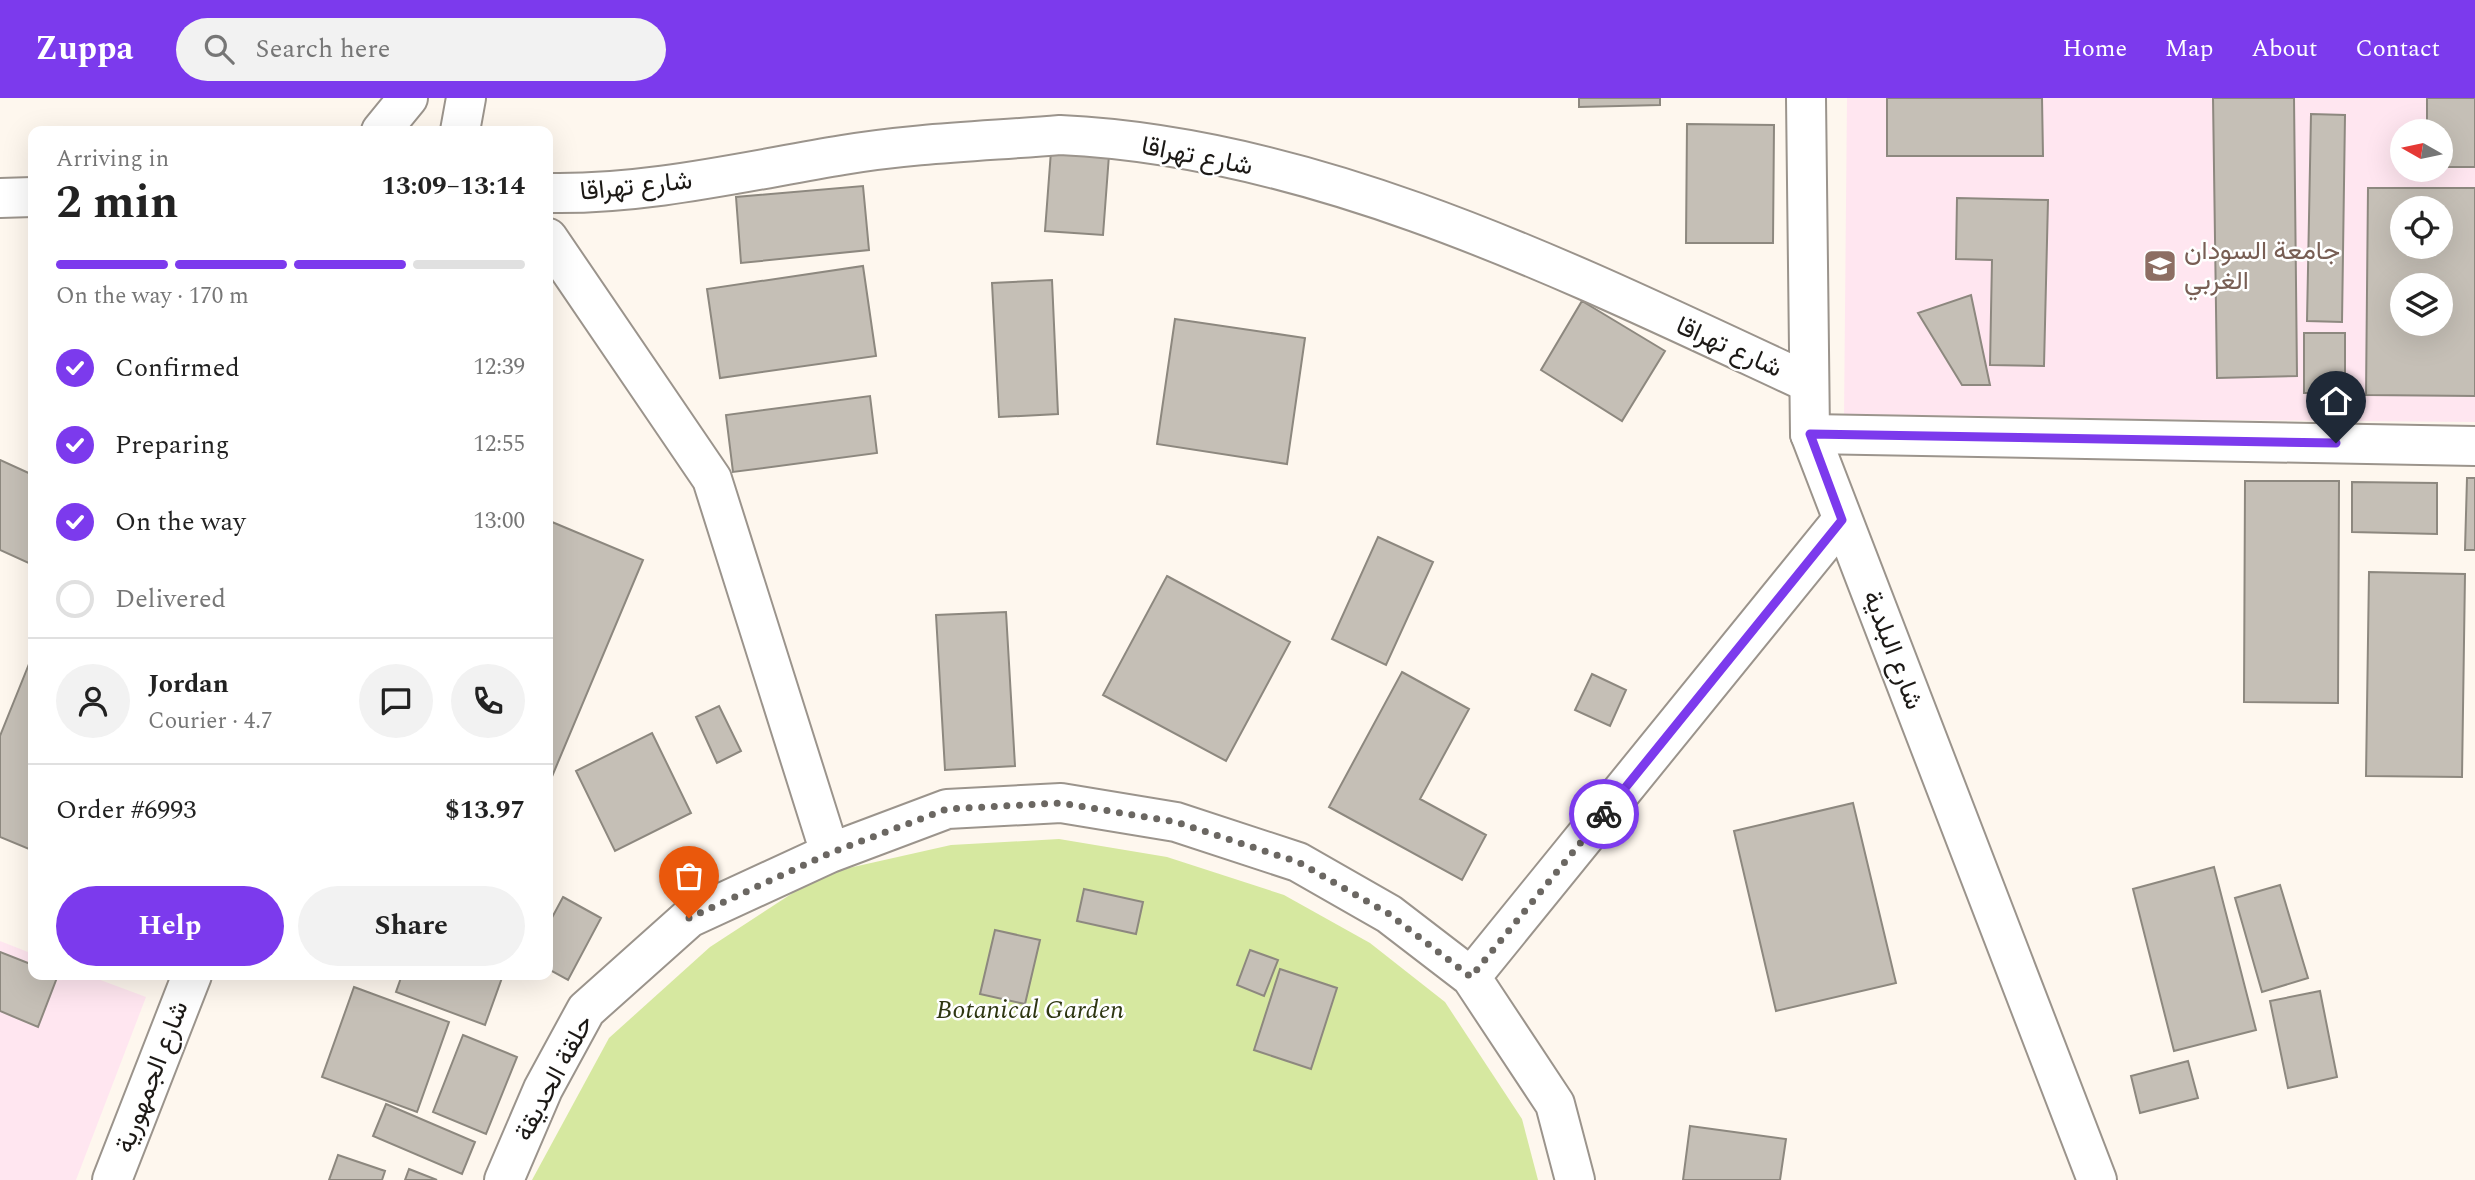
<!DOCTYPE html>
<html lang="en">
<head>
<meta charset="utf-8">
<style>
  :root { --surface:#fff; --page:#f2f2f2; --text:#222; --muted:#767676; --line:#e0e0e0; --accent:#7c3aed }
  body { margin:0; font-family:Spectral,Vazirmatn,serif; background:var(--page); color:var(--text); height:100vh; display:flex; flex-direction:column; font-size:26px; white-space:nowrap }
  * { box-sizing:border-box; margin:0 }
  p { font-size:23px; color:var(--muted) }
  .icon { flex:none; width:38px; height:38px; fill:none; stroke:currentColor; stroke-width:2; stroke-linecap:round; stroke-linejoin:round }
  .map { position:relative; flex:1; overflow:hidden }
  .side { position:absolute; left:28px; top:28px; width:525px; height:854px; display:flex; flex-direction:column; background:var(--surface); border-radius:14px; box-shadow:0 7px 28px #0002 }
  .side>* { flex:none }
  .needle { width:46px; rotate:279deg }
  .fabs { position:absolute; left:2390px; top:21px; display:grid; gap:14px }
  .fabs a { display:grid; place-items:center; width:63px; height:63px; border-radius:50%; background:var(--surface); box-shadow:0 7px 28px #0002; font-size:35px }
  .pin { position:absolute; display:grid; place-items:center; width:60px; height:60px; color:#fff; margin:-72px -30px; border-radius:50% 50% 50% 0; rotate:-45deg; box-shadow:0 0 7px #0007 }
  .pin .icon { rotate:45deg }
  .courier { position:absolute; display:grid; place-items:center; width:70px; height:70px; margin:-35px; border:5px solid #7c3aed; border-radius:50%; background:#fff; color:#222; box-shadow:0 2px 9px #0007 }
  .head em { font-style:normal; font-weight:700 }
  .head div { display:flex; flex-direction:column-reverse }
  .head { display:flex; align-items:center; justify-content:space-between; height:119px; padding:0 28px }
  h1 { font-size:46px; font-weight:700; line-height:52px }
  .bar { display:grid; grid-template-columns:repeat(4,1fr); gap:10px 7px; align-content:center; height:84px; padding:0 28px }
  .bar i { height:9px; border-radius:5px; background:var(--line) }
  .bar .active { background:var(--accent) }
  .bar p { grid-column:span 4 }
  .line { display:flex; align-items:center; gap:18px; padding:0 28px; border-top:2px solid var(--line) }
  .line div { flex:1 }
  .round { display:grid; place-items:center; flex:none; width:74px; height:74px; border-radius:37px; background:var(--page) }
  ol { padding:0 28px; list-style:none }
  li { display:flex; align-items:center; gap:21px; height:77px }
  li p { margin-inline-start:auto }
  li .icon { padding:7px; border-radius:50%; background:var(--accent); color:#fff; stroke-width:4 }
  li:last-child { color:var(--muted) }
  li i { width:38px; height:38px; border:4px solid var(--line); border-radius:50% }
  .cta { display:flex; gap:14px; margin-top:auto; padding:14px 28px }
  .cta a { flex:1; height:80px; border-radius:42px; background:var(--accent); color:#fff; font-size:28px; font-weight:700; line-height:80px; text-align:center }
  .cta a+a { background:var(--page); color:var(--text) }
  header { display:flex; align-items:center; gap:42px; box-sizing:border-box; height:98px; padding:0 35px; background:var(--accent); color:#fff }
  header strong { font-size:33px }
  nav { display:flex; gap:38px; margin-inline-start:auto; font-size:24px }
  .search { width:490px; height:63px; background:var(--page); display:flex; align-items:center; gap:18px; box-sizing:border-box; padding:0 24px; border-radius:38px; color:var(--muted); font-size:26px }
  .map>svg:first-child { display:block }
</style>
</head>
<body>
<header>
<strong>Zuppa</strong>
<div class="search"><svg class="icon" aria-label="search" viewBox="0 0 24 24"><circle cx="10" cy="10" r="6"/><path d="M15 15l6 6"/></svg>Search here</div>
<nav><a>Home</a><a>Map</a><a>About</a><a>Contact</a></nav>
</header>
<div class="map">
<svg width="2475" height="1082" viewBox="0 0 2475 1082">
  <rect width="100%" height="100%" fill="#fef7ee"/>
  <!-- education -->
  <path fill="#ffe6f0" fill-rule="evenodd" d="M1847,0h628v324l-631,-5zM2403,33h38v39h-38zM2403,110h38v39h-38zM2403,187h38v39h-38z
    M0,843l33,13v21h54l59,22 -70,183h-76z"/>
  <!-- green -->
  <path fill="#d6e8a0" d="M1059,741l108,18 117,38 86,48 75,59 77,117 16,61h-1006l77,-142 101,-91 112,-73 129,-29z"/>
  <!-- building -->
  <path fill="#c5bfb6" stroke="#8d887f" stroke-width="2" fill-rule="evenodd" d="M1579,0h81v7l-81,2z
    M1887,0h155l1,58h-156z
    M2213,0h81l3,278 -80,2z
    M2427,0h48v69h-34v-36h-14z
    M2311,16l34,1 -3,207 -35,-1z
    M1687,26l87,1 -1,118h-87z
    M1051,53l58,4 -6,80 -58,-4z
    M863,88l6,64 -128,13 -5,-66z
    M2368,90h107v208l-109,-1zM2403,110h38v39h-38zM2403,187h38v39h-38z
    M1957,100l91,2 -4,166 -54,-1 2,-105 -36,-1z
    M863,168l13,90 -156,22 -13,-89z
    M1052,182l6,134 -59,3 -7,-134z
    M1971,197l19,90h-28l-44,-72z
    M1582,203l83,50 -43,70 -81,-51z
    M1175,221l130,19 -18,126 -130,-20z
    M2304,235h41v60h-41z
    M870,298l7,57 -144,19 -7,-57z
    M0,362l33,15v90l-33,-15z
    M2467,380h8v72h-10z
    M2245,383h94l-1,222 -94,-1z
    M2352,384l85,1v51l-85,-2z
    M552,424l91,38 -95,226v-253z
    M1378,439l55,25 -47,103 -54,-26z
    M2369,474l96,2 -3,203 -96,-1z
    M1167,478l123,66 -64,119 -123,-66z
    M1006,514l9,154 -70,4 -9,-155z
    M33,556v184l-4,11 -29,-12v-101z
    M1402,574l67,37 -49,90 66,36 -24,45 -133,-73z
    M1592,576l34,16 -16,36 -35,-16z
    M719,608l22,45 -24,12 -21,-46z
    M652,635l39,80 -76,38 -39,-80z
    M1853,705l43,180 -120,28 -42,-180z
    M2214,769l42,163 -82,21 -41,-162z
    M2280,787l28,93 -46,14 -27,-94z
    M1084,791l59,13 -7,32 -59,-13z
    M563,799l38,21 -33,62 -20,-11v-44z
    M995,832l45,10 -15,64 -45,-10z
    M1250,852l28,10 -14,36 -27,-11z
    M0,854l33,13v10h25l-20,52 -38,-16z
    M1280,871l57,19 -26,81 -57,-19z
    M402,877h101l-18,50 -89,-33z
    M354,889l95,35 -32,90 -95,-35z
    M2320,893l17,86 -49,11 -18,-87z
    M463,937l54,22 -31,77 -53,-22z
    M2188,963l10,37 -58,15 -9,-37z
    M386,1006l89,38 -13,32 -89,-38z
    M1690,1028l96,13 -6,41h-97z
    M338,1057l47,16 -3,9h-53z
    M409,1071l28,11h-32z"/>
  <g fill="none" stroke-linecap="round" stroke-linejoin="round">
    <defs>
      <path id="minor" d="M548,95c99,2 198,-22 295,-38 71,-12 145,-14 217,-20 262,12 516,140 749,248
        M0,100l33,-1
        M548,140l164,241 118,374
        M1810,336l665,12
        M1471,879l371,-457
        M504,1082l39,-91 43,-79 103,-92 141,-65 117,-44 114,-6 115,19 122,40 91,52 82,63 84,127 20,76"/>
      <path id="tertiary" d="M1806,0l4,336 287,746"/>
      <path id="secondary" d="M381,33l27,-33
        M460,33l6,-33
        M112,1082l80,-205"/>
    </defs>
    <!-- minor casing -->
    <use href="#minor" stroke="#9b948c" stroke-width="42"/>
    <!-- tertiary casing -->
    <use href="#tertiary" stroke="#9b948c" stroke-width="42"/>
    <!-- secondary casing -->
    <use href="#secondary" stroke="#9b948c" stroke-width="42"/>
    <!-- minor -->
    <use href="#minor" stroke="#fff" stroke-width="38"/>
    <!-- tertiary -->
    <use href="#tertiary" stroke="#fff" stroke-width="38"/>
    <!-- secondary -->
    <use href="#secondary" stroke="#fff" stroke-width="38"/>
  </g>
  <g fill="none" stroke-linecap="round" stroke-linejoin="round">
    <!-- done -->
    <path stroke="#6b6762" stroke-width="7" stroke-dasharray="0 12.6" d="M689,820l141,-65 117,-44 114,-6 115,19 122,40 91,52 82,63 133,-163"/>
    <!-- route -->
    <path stroke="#7c3aed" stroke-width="9" d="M1604,716l238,-294 -32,-86 526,9"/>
  </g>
  <!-- icons -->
  <defs>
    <symbol id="university-square" viewBox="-11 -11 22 22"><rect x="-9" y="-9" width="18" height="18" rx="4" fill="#8d6e63" stroke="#fff"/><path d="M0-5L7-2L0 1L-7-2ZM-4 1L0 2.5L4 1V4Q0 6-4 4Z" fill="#fff"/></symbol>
  </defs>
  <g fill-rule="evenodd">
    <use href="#university-square" x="2141" y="149" width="38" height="38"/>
  </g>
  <g text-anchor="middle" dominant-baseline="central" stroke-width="5" stroke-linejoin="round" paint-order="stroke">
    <!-- street labels -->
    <g font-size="26" fill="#1c1916" stroke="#fff">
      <text transform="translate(1197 58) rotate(11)">شارع تهراقا</text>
      <text transform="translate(636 88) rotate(-6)">شارع تهراقا</text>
      <text transform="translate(1729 249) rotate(24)">شارع تهراقا</text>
      <text transform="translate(1893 552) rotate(69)">شارع البلدية</text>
      <text transform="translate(152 979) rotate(-69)">شارع الجمهورية</text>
      <text transform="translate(554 980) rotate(-62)">حلقة الحديقة</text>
    </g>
    <!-- education labels -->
    <g font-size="26" fill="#785e54" stroke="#fff" text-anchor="start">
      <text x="2184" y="153">جامعة السودان<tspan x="2184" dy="30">الغربي</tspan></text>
    </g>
    <!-- park labels -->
    <g font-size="26" font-style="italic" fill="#2f3712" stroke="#fff">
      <text x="1030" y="912">Botanical Garden</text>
    </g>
  </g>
</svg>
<div class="fabs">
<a><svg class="needle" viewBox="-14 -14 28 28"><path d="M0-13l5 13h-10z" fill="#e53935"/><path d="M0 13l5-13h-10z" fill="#767676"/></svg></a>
<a><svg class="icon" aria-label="locate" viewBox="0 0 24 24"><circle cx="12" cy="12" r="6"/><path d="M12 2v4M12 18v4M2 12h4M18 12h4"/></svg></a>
<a><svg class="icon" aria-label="layers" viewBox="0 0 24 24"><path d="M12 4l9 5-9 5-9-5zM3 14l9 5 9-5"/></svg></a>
</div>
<div class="pin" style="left:689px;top:820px;background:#ea580c"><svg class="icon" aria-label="bag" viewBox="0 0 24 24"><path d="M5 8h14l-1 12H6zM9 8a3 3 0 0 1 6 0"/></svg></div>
<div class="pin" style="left:2336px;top:345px;background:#1f2937"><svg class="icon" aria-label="home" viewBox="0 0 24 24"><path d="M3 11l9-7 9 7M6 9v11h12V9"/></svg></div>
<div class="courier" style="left:1604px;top:716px"><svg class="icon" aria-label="bike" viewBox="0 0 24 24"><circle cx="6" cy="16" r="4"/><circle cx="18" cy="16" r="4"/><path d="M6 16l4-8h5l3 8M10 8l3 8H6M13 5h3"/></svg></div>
<section class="side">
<div class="head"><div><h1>2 min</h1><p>Arriving in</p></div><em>13:09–13:14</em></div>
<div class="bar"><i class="active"></i><i class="active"></i><i class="active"></i><i></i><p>On the way · 170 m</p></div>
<ol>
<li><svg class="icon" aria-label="check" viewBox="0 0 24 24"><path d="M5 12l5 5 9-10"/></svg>Confirmed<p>12:39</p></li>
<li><svg class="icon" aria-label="check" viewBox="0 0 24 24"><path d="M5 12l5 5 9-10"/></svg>Preparing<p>12:55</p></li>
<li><svg class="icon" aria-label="check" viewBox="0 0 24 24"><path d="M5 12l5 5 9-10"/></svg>On the way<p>13:00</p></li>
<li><i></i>Delivered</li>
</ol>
<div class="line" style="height:126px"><a class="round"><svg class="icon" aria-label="person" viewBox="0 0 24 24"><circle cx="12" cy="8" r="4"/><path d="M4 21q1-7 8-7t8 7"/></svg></a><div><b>Jordan</b><p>Courier · 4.7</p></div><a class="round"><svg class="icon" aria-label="chat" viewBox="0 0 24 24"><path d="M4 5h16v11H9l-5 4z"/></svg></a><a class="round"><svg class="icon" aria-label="phone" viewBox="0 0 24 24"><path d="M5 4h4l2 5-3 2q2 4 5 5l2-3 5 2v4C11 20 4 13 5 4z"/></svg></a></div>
<div class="line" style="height:91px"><div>Order #6993</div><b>$13.97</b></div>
<div class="cta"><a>Help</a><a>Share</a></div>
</section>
</div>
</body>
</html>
